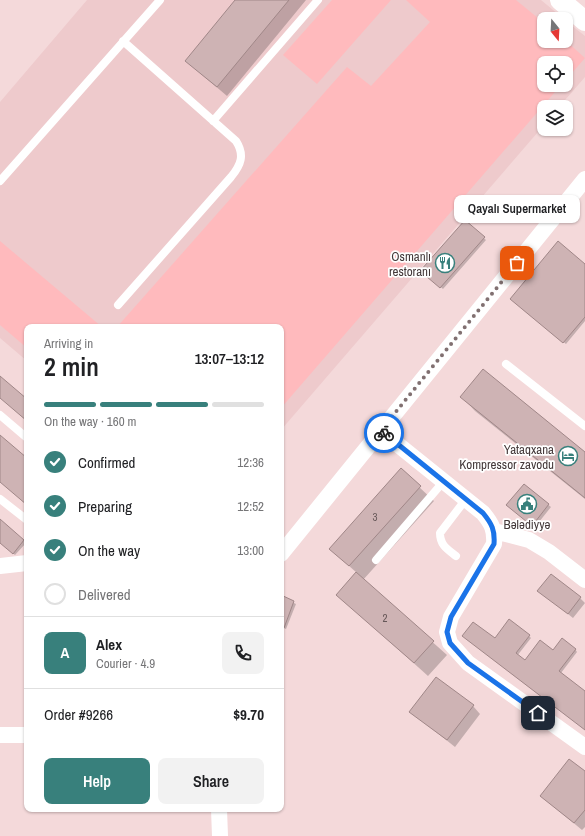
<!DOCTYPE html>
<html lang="en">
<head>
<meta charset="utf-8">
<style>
  :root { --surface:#fff; --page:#f2f2f2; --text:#202124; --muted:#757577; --line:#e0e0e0; --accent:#38807c }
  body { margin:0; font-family:"Archivo Narrow",sans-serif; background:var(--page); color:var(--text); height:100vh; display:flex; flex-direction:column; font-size:15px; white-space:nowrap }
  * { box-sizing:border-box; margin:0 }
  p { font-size:13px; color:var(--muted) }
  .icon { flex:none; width:22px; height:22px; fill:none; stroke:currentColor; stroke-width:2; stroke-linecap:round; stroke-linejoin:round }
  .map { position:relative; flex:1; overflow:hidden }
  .side { position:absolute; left:24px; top:324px; width:260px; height:488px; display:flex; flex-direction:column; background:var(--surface); border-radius:8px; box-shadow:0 1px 3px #0004 }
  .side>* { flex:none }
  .needle { width:26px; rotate:162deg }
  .tools { position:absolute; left:537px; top:12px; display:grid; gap:8px }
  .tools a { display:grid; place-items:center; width:36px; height:36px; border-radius:8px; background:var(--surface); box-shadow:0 1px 3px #0004; font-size:20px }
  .pin { position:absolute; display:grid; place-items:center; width:34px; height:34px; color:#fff; margin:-17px; border-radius:8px; box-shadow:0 2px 6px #0006 }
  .courier { position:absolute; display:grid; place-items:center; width:40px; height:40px; margin:-20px; border:3px solid #1a73e8; border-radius:50%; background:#fff; color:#222; box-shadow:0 1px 5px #0007 }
  .bubble { position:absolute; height:28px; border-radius:8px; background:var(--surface); box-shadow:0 1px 3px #0004; font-size:13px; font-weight:600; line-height:28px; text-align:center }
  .head em { font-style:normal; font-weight:600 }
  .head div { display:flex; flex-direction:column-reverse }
  .head { display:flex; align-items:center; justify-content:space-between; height:68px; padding:0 20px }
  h1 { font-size:26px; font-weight:600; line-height:30px }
  .bar { display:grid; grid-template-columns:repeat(4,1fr); gap:6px 4px; align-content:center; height:48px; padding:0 20px }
  .bar i { height:5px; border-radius:3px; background:var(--line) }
  .bar .on { background:var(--accent) }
  .bar p { grid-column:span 4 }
  .line { display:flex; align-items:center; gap:10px; padding:0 20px; border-top:1px solid var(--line) }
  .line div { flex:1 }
  .round { display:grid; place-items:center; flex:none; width:42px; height:42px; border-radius:8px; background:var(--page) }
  ol { padding:0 20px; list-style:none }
  li { display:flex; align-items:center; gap:12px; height:44px }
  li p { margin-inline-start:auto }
  li .icon { padding:4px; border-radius:50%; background:var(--accent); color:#fff; stroke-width:4 }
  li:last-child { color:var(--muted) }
  li i { width:22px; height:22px; border:2px solid var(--line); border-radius:50% }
  .cta { display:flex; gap:8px; margin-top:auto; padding:8px 20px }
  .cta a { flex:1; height:46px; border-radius:8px; background:var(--accent); color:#fff; font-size:16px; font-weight:600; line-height:46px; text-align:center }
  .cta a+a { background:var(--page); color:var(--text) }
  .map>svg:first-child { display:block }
</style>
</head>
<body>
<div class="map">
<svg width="585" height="836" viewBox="0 0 585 836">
  <rect width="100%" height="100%" fill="#f4d9da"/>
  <!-- built -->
  <path fill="#eecacc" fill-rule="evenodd" d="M87,0h454l23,19h-20v22h22v-20l19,15v41l-26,30h-15v18l-263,305v-103h-254v34l-27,-23v-236zM544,63h22v22h-22z"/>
  <!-- green -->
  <path fill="#ffbabd" d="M332,0h59l-74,84 -34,-29z
    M406,0h110l28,23v18h22l19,17 -19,22v-17h-22v22h17l-280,323v-81h-164l230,-260 24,19 59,-64z
    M0,241l102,86h-75v21l-27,-23z"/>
  <!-- shadow -->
  <path fill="#0003" d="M236,0h70l-79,96 -41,-35z
    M465,221l21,19 -43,49 -21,-18z
    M585,265v56l-19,23 -53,-43z
    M462,397l123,56v46l-110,-88z
    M401,470l33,31 -71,79 84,75 -19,21 -90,-81 19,-22 -27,-24z
    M524,485l27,22 -16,20 -25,-20z
    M0,521l26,22 -11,12 -15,-13z
    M539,591l41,7 5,5 -12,15z
    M281,597l15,7 -10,25 -5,-2z
    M529,636l2,2 -14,18 8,5 28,-10 22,-2 2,3 -16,21 24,19v37l-90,-89z
    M473,706l7,8 -25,33 -45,-36z
    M585,773v54l-3,3 -41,-34z"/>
  <!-- building -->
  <path fill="#ceb3b4" stroke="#a08788" d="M235,0h54l-72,87 -32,-26z
    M465,220l20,17 -45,51 -20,-17z
    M558,241l27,23v53l-22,26 -53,-44z
    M483,369l102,83v46l-125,-101z
    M0,376l27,23v22l-27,-23z
    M0,435l27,23v47l-27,-23z
    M401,468l20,18 -72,80 -20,-17z
    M524,484l25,20 -17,22 -26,-21z
    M0,519l24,21 -11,14 -13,-11z
    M356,572l78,69 -20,22 -78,-68z
    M551,574l30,23 -13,17 -31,-23z
    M281,595l13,6 -10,27 -3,-1z
    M509,619l21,16 -14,18 9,7 15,-20 13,10 9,-12 14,11 -17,22 26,20v39l-123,-94 11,-14 22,16z
    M436,677l38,28 -27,35 -38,-28z
    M569,759l16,12v39l-11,13 -34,-27z"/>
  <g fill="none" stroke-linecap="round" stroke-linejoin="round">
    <!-- service -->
    <path stroke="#fff" stroke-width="8" d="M213,121l105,-121
      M0,181l160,-181
      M118,305l113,-128c10,-12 14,-22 5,-36l-113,-100
      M506,364l79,62
      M0,415l27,23
      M0,499l27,21
      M456,556c-9,-7 -16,-11 -16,-23l26,-34
      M376,560l68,-79"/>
    <!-- minor -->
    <path stroke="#fff" stroke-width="16" d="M381,431l102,82c9,11 12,17 11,31l-43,73 -4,15 3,11 18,20 117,84
      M494,531l35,9 20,12 36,28
      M281,554l304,-375
      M0,566l27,-3
      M0,735h27
      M219,809l1,27"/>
    <!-- tertiary -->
    <path stroke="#fff" stroke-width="20" d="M560,0l25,21"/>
  </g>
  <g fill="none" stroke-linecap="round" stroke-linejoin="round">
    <!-- done -->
    <path stroke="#817071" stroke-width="4" stroke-dasharray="0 7.2" d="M384,433l-3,-3 136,-167"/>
    <!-- route -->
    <path stroke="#1a73e8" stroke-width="5" d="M384,433l99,80c9,11 12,17 11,31l-43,73 -4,15 3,11 18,20 70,50"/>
  </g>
  <!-- icons -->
  <defs>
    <symbol id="restaurant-ring" viewBox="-11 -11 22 22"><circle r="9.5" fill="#fff" stroke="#38807c" stroke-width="1.5"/><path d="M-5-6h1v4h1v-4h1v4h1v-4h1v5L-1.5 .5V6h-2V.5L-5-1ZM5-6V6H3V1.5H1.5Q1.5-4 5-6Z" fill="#38807c"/></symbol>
    <symbol id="hotel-ring" viewBox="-11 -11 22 22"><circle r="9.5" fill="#fff" stroke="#38807c" stroke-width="1.5"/><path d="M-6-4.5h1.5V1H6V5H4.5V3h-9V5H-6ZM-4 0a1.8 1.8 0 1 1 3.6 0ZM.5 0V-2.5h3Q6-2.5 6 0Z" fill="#38807c"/></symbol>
    <symbol id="civic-ring" viewBox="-11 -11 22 22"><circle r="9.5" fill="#fff" stroke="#38807c" stroke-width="1.5"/><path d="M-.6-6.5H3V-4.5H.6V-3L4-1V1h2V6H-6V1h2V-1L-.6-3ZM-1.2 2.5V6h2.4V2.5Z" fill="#38807c"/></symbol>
  </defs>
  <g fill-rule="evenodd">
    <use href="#restaurant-ring" x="434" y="252" width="22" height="22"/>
    <use href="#hotel-ring" x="557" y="445" width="22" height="22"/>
    <use href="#civic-ring" x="516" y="493" width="22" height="22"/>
  </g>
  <g text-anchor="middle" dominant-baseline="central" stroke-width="3.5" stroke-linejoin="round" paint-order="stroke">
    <!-- number labels -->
    <g font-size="11" fill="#665758">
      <text x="375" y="517">3</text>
      <text x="385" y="618">2</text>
    </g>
    <!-- poi labels -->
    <g font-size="13" fill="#433839" stroke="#fff" text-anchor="end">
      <text x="431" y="256">Osmanlı<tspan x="431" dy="15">restoranı</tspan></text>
      <text x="554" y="449">Yataqxana<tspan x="554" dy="15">Kompressor zavodu</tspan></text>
      <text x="527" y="524" text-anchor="middle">Bələdiyyə</text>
    </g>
  </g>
</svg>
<div class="tools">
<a><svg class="needle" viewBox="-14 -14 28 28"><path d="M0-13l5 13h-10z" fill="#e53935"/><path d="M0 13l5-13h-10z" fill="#757577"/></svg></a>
<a><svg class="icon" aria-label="locate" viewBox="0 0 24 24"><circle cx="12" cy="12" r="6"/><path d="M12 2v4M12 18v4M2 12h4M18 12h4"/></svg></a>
<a><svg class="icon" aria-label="layers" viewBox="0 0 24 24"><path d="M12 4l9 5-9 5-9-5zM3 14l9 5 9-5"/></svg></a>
</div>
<div class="pin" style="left:517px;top:263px;background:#ea580c"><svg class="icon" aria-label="bag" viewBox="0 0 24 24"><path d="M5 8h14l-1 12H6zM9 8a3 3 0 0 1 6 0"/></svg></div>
<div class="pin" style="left:538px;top:713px;background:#1f2937"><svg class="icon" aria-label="home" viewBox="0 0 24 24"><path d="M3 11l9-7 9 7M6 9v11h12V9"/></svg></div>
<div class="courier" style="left:384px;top:433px"><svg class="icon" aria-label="bike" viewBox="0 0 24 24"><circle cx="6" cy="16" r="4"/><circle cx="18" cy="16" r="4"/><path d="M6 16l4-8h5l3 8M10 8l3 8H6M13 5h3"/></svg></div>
<div class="bubble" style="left:454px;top:195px;width:126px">Qayalı Supermarket</div>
<section class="side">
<div class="head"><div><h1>2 min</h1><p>Arriving in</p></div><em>13:07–13:12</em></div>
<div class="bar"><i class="on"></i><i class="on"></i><i class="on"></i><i></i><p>On the way · 160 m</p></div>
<ol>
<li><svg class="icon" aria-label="check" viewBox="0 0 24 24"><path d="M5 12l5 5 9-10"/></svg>Confirmed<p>12:36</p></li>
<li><svg class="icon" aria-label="check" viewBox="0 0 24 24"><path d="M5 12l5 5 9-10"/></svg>Preparing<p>12:52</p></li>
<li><svg class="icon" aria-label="check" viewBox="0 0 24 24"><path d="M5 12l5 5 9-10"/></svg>On the way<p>13:00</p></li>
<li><i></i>Delivered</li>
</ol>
<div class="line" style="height:72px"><b class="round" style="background:var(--accent);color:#fff">A</b><div><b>Alex</b><p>Courier · 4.9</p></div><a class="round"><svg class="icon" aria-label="phone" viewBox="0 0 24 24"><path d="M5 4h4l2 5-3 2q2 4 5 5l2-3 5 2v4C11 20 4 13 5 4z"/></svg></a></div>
<div class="line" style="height:52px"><div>Order #9266</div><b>$9.70</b></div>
<div class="cta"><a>Help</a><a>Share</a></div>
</section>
</div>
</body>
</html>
